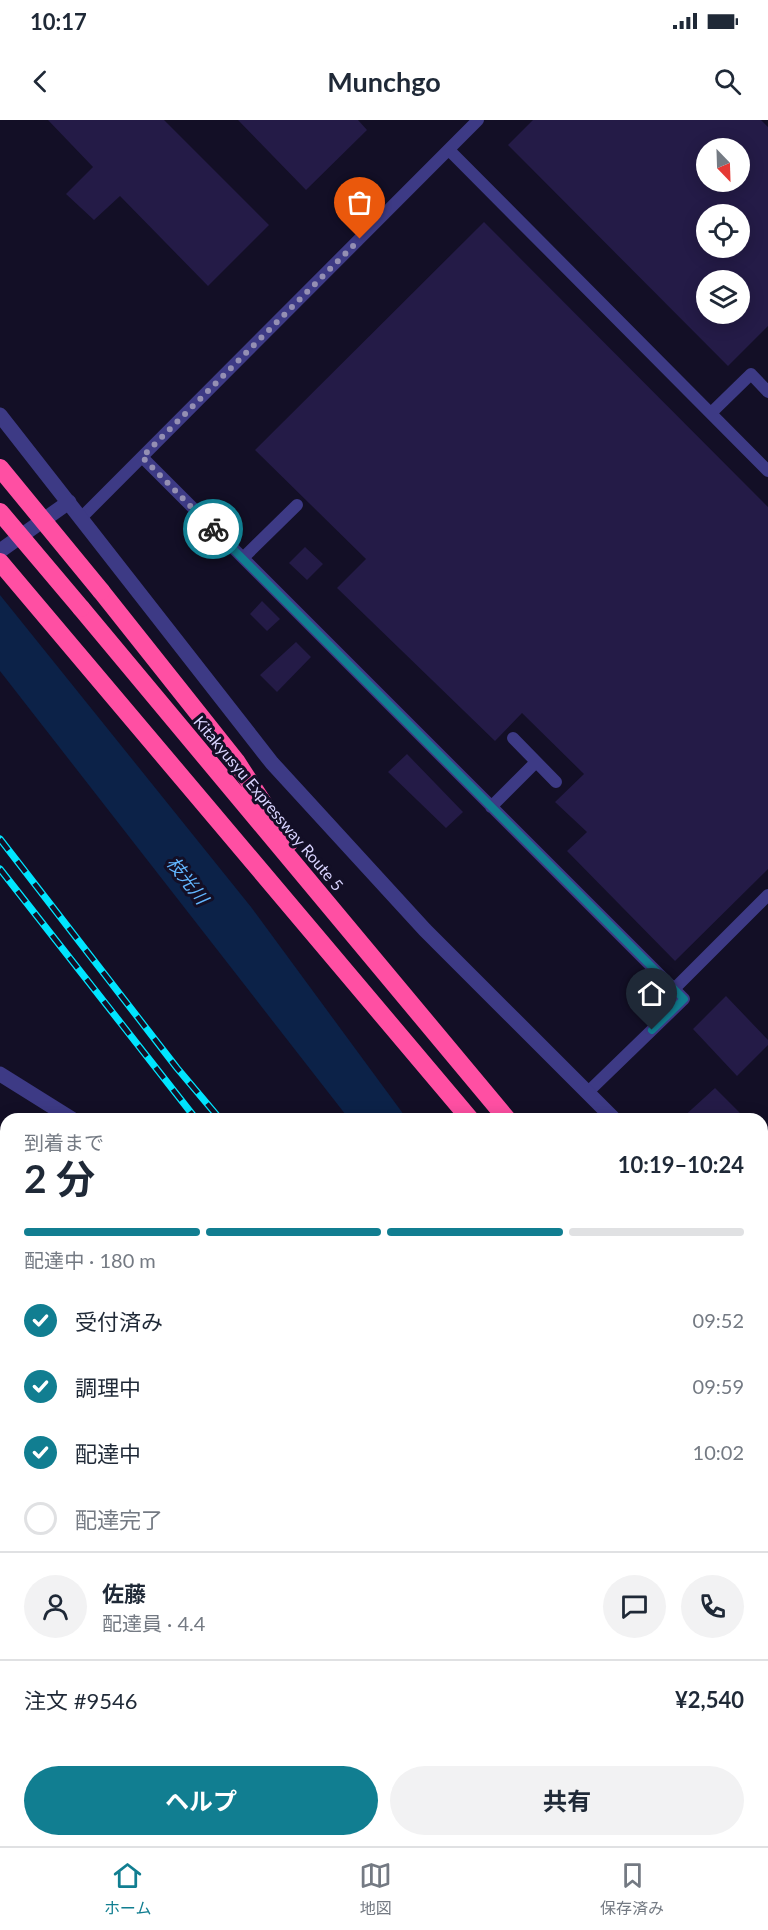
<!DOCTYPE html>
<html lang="ja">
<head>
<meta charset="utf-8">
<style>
  :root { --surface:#fff; --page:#f2f2f3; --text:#1f2937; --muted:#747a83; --line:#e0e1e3; --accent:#117e91 }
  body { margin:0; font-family:Lato,"Noto Sans JP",sans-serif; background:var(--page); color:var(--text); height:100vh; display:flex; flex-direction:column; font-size:22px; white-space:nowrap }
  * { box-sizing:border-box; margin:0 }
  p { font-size:20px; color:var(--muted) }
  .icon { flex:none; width:33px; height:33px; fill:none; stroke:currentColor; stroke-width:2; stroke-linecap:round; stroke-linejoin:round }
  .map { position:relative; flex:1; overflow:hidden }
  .drawer { position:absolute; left:0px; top:993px; width:768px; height:734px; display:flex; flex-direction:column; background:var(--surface); border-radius:18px 18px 0 0; box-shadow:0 3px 15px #0003 }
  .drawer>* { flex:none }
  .needle { width:39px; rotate:157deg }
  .fabs { position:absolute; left:696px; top:18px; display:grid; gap:12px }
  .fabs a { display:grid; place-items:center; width:54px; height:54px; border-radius:50%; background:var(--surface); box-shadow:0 3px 15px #0003; font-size:30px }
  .pin { position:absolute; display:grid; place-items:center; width:51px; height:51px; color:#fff; margin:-62px -26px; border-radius:50% 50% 50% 0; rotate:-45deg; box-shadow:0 0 6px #0007 }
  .pin .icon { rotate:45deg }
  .courier { position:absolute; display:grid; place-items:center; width:60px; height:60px; margin:-30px; border:4px solid #117e91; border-radius:50%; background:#fff; color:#222; box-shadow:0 2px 8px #0007 }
  .head em { font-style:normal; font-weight:700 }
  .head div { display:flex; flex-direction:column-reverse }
  .head { display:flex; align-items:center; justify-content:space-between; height:102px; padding:0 24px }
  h1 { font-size:39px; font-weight:700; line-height:45px }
  .bar { display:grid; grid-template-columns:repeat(4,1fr); gap:9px 6px; align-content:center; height:72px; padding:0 24px }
  .bar i { height:8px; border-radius:4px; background:var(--line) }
  .bar .selected { background:var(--accent) }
  .bar p { grid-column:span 4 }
  .line { display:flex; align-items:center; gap:15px; padding:0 24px; border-top:2px solid var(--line) }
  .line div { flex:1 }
  .round { display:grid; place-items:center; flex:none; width:63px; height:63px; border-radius:32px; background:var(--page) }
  ol { padding:0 24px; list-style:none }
  li { display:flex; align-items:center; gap:18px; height:66px }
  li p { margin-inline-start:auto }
  li .icon { padding:6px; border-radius:50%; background:var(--accent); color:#fff; stroke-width:4 }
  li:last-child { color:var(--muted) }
  li i { width:33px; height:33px; border:3px solid var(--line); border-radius:50% }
  .action { display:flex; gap:12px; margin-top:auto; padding:12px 24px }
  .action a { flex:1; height:69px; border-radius:36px; background:var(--accent); color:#fff; font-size:24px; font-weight:700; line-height:69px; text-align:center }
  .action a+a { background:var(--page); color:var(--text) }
  .status { display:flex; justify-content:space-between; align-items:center; height:42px; padding:0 30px; background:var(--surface); direction:ltr }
  .status svg { height:16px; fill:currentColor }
  header { display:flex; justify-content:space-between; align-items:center; height:78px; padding:0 24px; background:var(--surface); font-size:27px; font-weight:700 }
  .tab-bar { display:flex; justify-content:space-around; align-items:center; height:84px; border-top:2px solid var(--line); background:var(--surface); font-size:16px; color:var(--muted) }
  .tab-bar a { display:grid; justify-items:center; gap:3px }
  .tab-bar .selected { color:var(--accent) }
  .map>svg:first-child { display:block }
</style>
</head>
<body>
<div class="status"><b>10:17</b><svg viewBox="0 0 49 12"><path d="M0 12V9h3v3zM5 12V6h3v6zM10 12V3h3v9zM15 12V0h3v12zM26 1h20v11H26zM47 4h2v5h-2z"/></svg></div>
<header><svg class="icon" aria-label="back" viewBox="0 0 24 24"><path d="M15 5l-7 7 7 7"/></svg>Munchgo<svg class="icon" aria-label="search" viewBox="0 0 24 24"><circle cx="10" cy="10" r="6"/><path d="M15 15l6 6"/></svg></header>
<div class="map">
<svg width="768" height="1726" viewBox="0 0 768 1726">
  <rect width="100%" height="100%" fill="#130f26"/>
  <!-- water -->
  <path fill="#0c2248" d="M0,475l251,312 156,212h-58l-349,-448z"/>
  <!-- building -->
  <path fill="#241b47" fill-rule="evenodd" d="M48,0h116l105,105 -61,61 -88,-90 -26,24 -28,-26 27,-27z
    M238,0h120l9,10 -61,60z
    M533,0h228l7,7v199l-40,40 -220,-221zM706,28h34v34h-34zM706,94h34v34h-34zM706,160h34v34h-34z
    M484,102l284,285v362l-93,92 -108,-110 20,-19 -32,-30 29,-28 -62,-61 -27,28 -158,-153 29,-29 -111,-109z
    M305,427l18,17 -16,16 -18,-17z
    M262,481l18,18 -13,12 -17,-17z
    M296,522l15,15 -34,35 -17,-17z
    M407,634l56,58 -17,16 -58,-56z
    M726,876l42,44v5l-31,31 -44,-47z
    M715,968l31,31h-65z
    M0,1219l6,13v488h35l-11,6h-30z
    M81,1720h31l-11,6h-17z
    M441,1720h247l-5,6h-248z"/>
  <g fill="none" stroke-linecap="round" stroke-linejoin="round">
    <!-- service -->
    <path stroke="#3d3a85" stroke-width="12" d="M449,30l319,321
      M711,293l40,-39 17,18
      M142,337l532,532
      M81,398l397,-398
      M243,438l54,-53
      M513,618l43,44
      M491,687l45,-45
      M588,972l96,-93 -10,-10 94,-94"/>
    <!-- minor -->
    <path stroke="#3d3a85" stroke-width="15" d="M0,954l72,45"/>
    <!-- tertiary -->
    <path stroke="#3d3a85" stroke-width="15" d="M0,295l272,348 153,167 189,189
      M0,431l69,-49
      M762,1149l6,6
      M762,1636l6,5
      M277,1726l6,-6"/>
    <!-- motorway -->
    <path stroke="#ff4fa3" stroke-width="18" d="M0,442l470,557
      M101,471l135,170 53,82
      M81,488l426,511
      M762,1303l6,7
      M762,1345l6,7"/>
    <defs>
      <path id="rail" d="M0,719l177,229 43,51
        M0,749l196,250
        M762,1547l6,5
        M762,1568l6,4"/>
    </defs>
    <!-- rail casing -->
    <use href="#rail" stroke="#00e5ff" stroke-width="7"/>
    <!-- rail -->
    <use href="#rail" stroke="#130f26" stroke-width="4.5" stroke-dasharray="14" stroke-linecap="butt"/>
    <!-- motorway-bridge -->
    <path stroke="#ff4fa3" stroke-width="18" d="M0,348l101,123
      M0,392l81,96"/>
  </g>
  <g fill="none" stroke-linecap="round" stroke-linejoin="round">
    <!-- done -->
    <path stroke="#948fb3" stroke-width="6" stroke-dasharray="0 10.8" d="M213,409l-71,-72 218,-218"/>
    <!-- route -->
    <path stroke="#117e91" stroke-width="8" d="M213,409l471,470 -32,31"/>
  </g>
  <g text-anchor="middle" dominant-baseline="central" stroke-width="6" stroke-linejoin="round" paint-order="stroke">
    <!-- street labels -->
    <g font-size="16" fill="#d9d4ff" stroke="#130f26">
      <text transform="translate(269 683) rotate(50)">Kitakyusyu Expressway Route 5</text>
    </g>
    <!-- water labels -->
    <g font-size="18" font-style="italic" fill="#62b6ff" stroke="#130f26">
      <text transform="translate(188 760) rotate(52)">枝光川</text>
    </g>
  </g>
</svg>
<div class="fabs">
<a><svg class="needle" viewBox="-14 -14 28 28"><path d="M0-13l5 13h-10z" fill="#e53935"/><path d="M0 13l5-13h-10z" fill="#747a83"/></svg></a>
<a><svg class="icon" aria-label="locate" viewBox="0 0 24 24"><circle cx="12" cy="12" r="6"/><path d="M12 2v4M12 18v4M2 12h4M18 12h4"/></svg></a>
<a><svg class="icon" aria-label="layers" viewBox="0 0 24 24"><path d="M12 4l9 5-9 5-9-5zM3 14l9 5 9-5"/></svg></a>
</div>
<div class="pin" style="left:360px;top:119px;background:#ea580c"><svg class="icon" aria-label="bag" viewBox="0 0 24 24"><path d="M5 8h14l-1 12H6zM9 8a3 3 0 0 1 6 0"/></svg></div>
<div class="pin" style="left:652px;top:910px;background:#1f2937"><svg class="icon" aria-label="home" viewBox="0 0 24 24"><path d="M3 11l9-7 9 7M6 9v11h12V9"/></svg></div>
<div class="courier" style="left:213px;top:409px"><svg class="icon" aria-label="bike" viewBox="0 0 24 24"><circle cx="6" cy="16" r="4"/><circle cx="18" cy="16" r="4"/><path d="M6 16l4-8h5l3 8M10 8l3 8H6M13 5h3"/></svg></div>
<section class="drawer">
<div class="head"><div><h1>2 分</h1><p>到着まで</p></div><em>10:19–10:24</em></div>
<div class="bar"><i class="selected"></i><i class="selected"></i><i class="selected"></i><i></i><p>配達中 · 180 m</p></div>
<ol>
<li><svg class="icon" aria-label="check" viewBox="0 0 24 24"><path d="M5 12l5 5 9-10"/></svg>受付済み<p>09:52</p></li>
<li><svg class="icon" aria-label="check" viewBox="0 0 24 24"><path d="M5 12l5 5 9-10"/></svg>調理中<p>09:59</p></li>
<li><svg class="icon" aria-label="check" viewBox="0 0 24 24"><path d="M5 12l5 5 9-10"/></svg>配達中<p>10:02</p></li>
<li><i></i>配達完了</li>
</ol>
<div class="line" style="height:108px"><a class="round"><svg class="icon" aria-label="person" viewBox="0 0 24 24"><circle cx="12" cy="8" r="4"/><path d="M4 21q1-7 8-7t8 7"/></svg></a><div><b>佐藤</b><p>配達員 · 4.4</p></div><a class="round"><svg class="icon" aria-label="chat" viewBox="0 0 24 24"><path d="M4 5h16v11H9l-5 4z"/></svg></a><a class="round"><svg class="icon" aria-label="phone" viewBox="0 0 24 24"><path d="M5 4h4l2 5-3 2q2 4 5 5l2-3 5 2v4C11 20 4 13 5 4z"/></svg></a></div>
<div class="line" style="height:78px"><div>注文 #9546</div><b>¥2,540</b></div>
<div class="action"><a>ヘルプ</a><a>共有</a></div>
</section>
</div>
<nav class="tab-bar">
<a class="selected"><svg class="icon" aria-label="home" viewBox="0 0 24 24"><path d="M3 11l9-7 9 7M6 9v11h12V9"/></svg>ホーム</a>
<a><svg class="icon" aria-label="map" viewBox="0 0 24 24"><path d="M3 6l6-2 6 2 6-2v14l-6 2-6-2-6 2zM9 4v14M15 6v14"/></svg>地図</a>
<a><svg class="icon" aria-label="saved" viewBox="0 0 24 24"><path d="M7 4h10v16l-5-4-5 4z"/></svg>保存済み</a>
</nav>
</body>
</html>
